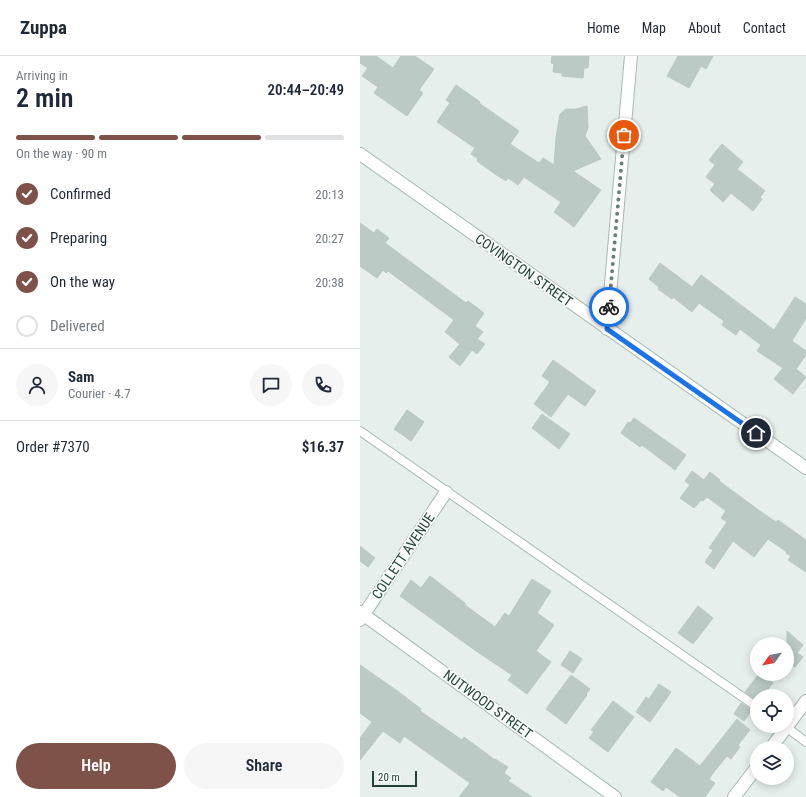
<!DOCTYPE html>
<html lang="en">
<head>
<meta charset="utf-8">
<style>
  :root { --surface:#fff; --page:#f6f6f7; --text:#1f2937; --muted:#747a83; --line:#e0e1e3; --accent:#7f5249 }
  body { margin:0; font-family:"Roboto Condensed",sans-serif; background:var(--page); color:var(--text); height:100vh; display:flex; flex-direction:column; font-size:15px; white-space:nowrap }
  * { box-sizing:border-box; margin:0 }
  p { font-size:13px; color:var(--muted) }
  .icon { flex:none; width:22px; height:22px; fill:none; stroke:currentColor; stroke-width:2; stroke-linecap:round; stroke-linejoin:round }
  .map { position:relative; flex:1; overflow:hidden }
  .drawer { display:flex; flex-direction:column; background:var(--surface); width:360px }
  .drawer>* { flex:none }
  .needle { width:26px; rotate:237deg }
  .tools { position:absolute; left:390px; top:581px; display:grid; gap:8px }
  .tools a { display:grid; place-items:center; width:44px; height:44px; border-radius:50%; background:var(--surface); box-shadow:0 2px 10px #0003; font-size:20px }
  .scale { position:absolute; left:12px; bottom:10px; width:45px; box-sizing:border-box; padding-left:4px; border:2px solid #24423a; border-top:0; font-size:11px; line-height:14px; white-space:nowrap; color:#24423a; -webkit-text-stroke:3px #f7fbf9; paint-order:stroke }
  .pin { position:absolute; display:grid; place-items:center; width:34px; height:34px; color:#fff; margin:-17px; border:2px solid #fff; border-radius:50%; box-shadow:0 1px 4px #0007 }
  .courier { position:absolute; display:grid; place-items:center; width:40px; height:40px; margin:-20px; border:3px solid #1a73e8; border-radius:50%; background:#fff; color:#222; box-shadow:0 1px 5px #0007 }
  .head em { font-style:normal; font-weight:600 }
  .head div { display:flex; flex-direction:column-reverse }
  .head { display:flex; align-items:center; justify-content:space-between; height:68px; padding:0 16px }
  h1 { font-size:26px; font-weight:600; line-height:30px }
  .bar { display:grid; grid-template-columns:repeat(4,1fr); gap:6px 4px; align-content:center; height:48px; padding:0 16px }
  .bar i { height:5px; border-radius:3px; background:var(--line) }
  .bar .selected { background:var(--accent) }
  .bar p { grid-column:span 4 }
  .line { display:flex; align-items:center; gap:10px; padding:0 16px; border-top:1px solid var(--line) }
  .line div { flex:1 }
  .round { display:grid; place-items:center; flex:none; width:42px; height:42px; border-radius:21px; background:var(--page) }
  ol { padding:0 16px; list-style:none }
  li { display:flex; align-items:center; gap:12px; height:44px }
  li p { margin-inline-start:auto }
  li .icon { padding:4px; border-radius:50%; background:var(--accent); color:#fff; stroke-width:4 }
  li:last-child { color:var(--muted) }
  li i { width:22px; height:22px; border:2px solid var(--line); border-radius:50% }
  .action { display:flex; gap:8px; margin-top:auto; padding:8px 16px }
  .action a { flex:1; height:46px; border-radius:24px; background:var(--accent); color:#fff; font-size:16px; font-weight:600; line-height:46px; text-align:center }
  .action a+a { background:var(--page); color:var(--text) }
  header { display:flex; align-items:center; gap:24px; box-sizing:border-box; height:56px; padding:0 20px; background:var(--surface); border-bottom:1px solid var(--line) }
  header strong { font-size:19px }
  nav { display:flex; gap:22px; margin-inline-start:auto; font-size:14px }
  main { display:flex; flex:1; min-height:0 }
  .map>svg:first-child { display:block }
</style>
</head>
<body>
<header>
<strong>Zuppa</strong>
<nav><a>Home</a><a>Map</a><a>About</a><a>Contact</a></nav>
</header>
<main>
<section class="drawer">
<div class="head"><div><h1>2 min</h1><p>Arriving in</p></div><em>20:44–20:49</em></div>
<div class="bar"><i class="selected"></i><i class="selected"></i><i class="selected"></i><i></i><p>On the way · 90 m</p></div>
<ol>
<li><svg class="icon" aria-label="check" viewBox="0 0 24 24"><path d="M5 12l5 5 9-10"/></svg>Confirmed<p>20:13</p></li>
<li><svg class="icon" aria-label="check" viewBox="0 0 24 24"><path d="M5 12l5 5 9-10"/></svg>Preparing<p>20:27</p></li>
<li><svg class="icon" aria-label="check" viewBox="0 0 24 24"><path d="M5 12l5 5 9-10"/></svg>On the way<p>20:38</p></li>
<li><i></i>Delivered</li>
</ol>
<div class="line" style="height:72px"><a class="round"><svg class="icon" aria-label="person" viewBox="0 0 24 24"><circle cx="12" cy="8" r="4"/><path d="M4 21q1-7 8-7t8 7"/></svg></a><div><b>Sam</b><p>Courier · 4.7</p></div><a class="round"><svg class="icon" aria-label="chat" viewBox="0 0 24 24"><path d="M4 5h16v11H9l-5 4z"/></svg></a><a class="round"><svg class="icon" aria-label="phone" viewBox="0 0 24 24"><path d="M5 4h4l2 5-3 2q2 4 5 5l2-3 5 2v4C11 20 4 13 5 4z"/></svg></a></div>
<div class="line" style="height:52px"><div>Order #7370</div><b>$16.37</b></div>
<div class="action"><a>Help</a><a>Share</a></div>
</section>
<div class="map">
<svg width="446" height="741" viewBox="0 0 446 741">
  <rect width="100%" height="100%" fill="#e6efeb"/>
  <!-- building -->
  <path fill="#bbcac4" stroke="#b8c9c2" d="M0,0h16l17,12 8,-12h14l19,13 -15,21 4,3 -16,23 -33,-23 4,-6 -16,-11 6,-8 -8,-5z
    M192,0h37l-1,12h-4l-1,10 -21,-2v-3l-9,-1 1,-8 -3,-1z
    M318,0h35l-7,13 -5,-3 -12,22 -22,-12z
    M96,29l24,17 -1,1 40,28 -9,13 29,19 4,-5 11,7 2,-27 4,-24 6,-5h10l11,-3 1,21 -3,9 16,23 -28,12 28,19 -27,37 -20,-15 7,-10 -37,-25 -6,8 -10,-7 -2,3 -11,-7 -18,-13 1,-2 -7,-5 4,-6 -38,-26 13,-19 -4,-3z
    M362,88l21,18 -6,7 28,22 -5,6 2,2 -9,12 -22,-18 -8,9 -13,-12 5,-6 -9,-7 9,-12 -6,-5z
    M0,167l14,10 3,-4 12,9 -4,5 81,60 2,-2 16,12 -9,13 8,6 -6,7 8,5 -8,10 -5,-4 -12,16 -11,-9 11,-13 -15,-12 9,-12 -66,-49 -2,2 -3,-3 -6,8 -17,-12z
    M300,207l32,24 9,-12 73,55 21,-33 11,7v14l-14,23 14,10v4l-10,14 10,8 -13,17 -19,-15 9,-11 -26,-17 4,-6 -21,-16 -4,6 -14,-10 2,-4 -25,-18 -7,9 -19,-15 -1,2 -14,-10 1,-2 -10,-8z
    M193,304l43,31 -11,15 -17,-12 -17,23 -17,-13 16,-22 -8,-6z
    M47,354l17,12 -13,19 -17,-12z
    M182,358l28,20 -11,15 -27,-21z
    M274,362l52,37 -11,15 -33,-25 -2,2 -19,-14 7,-11 2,1z
    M332,415l12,9 6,-8 10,8 -1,1 45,33 12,8 2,-2 28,20v32l-18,-12 3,-4 -5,-3 1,-1 -19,-13 -14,18 -21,-16 -19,28 -9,-7 8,-12 -4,-2 18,-26 -6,-4 5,-7 -19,-14 -4,4 -2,-1 -7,8 -14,-10 10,-13 -5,-4z
    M0,490l15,12 -7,9 -8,-6z
    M70,520l35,27v2l30,22 10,-14 4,3 23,-37 19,12 -14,22 17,12 -18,26 15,11 -24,32 -19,-14 4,-5 -36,-24 -76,-55 11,-16 10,8z
    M338,550l15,12 -20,26 -15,-11z
    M427,575l16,14 -6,8 6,4 -8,10 -6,-4 -2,3z
    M210,595l12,8 -9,14 -12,-8z
    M0,609l36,25 25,19 -1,2 42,29 2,-3 31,23v-1l13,8 -4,6 7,5 -3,3 24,16h-73l11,-14 -66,-47 -4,7 -17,-12 -23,29v-22l12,-16 -12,-9z
    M399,618h4l10,9 -5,6 9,7h-20v4l-12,-8z
    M211,619l19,14 -4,5 1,1 -21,29 -20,-15z
    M299,628l12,8 -21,30 -14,-10 10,-15 3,2z
    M253,645l21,16 -26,35 -19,-14 5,-6 -3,-2z
    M381,647l11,7 -8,11 -10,-7z
    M377,663l13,11 -12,15 2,2 -9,12 -4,-3 -17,21v3l5,3 -10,14h-25l-14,-10 -3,4 -12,-9 25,-34 24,18z"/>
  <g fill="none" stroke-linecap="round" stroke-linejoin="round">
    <defs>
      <path id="lane" d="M0,375l397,276
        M425,670l21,16"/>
      <path id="street" d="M0,98l446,314
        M247,273l24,-273
        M0,556l255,185
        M0,564l86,-128
        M411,692l35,-47
        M374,741l23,-30"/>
    </defs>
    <!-- lane casing -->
    <use href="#lane" stroke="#a8b8b2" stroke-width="10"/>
    <!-- street casing -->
    <use href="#street" stroke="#a8b8b2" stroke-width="14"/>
    <!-- lane -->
    <use href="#lane" stroke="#fff" stroke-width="8"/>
    <!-- street -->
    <use href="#street" stroke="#fff" stroke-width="12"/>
  </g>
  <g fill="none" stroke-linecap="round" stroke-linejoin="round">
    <!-- done -->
    <path stroke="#687f78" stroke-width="4" stroke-dasharray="0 7.2" d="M249,251l15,-172"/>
    <!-- route -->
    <path stroke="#1a73e8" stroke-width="5" d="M249,251l-2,22 149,104"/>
  </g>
  <g text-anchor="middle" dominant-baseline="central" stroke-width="3.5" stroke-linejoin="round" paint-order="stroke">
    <!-- street labels -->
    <g font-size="14" fill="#24423a" stroke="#f7fbf9">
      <text transform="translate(164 214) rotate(35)">COVINGTON STREET</text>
      <text transform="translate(43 500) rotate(-56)">COLLETT AVENUE</text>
      <text transform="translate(128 648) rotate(36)">NUTWOOD STREET</text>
    </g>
  </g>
</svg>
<div class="tools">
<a><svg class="needle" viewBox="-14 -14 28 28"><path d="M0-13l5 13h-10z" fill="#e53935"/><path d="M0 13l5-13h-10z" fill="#747a83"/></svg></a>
<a><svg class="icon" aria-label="locate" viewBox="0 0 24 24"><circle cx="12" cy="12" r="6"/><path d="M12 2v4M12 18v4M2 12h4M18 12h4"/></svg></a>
<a><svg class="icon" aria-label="layers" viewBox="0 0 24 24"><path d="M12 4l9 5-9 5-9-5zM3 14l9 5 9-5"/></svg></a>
</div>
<div class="scale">20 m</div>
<div class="pin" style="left:264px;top:79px;background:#ea580c"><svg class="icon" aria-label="bag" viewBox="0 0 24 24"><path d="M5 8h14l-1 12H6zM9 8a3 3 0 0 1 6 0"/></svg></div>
<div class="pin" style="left:396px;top:377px;background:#1f2937"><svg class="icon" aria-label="home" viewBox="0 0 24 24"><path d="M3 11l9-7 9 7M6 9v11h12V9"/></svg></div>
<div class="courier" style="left:249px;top:251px"><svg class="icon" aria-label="bike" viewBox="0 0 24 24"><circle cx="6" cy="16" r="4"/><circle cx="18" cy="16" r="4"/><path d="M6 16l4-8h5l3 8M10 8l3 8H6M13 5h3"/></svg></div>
</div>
</main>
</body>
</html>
